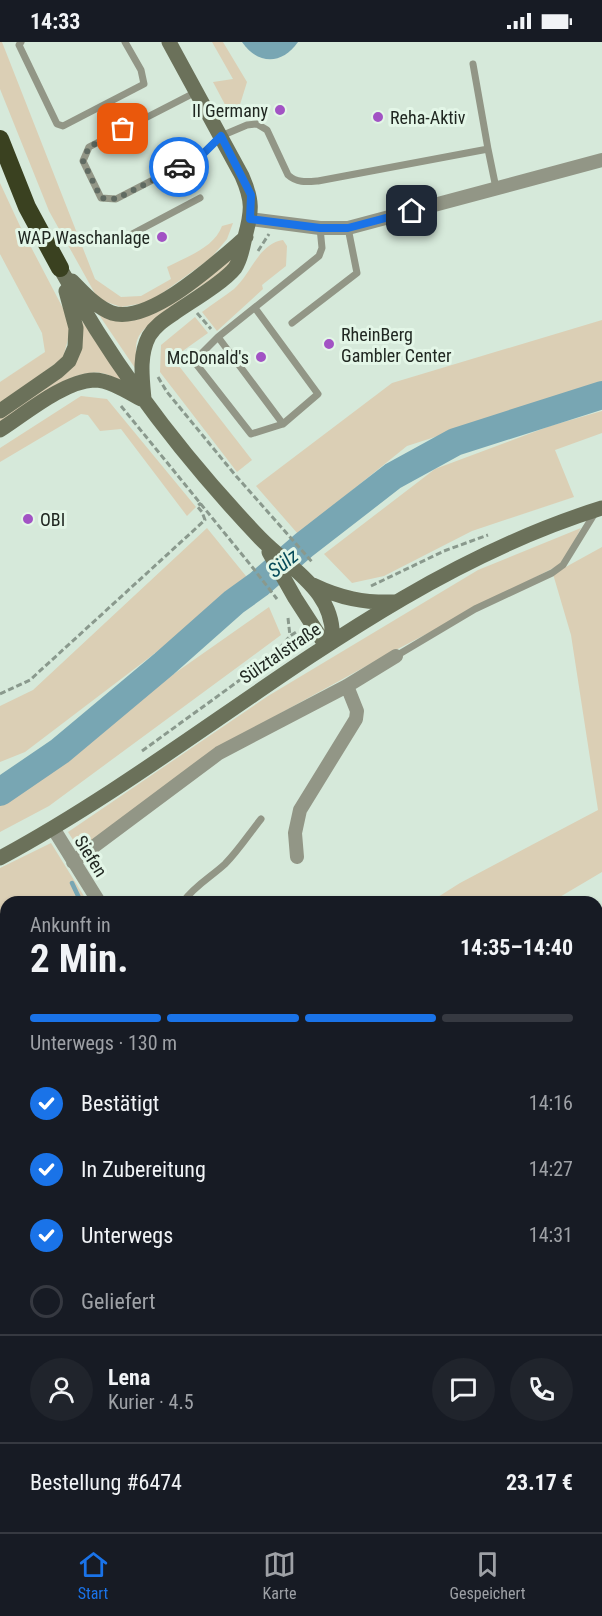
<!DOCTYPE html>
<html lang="de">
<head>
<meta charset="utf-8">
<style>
  :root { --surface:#171b24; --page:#20242c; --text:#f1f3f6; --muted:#9ea1a6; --line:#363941; --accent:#1a73e8 }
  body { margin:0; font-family:"Roboto Condensed",sans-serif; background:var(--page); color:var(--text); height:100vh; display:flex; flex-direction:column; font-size:22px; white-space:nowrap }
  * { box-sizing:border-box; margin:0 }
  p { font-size:20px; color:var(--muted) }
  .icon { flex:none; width:33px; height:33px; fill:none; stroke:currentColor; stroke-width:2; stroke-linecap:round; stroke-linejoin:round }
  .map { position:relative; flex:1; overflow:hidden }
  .details { position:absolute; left:0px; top:854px; width:603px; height:638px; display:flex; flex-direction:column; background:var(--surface); border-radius:18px 18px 0 0; box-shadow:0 2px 4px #0004 }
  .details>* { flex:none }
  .pin { position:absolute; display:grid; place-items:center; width:51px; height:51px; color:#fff; margin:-26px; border-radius:12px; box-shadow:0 3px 9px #0006 }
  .courier { position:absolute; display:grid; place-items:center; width:60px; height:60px; margin:-30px; border:4px solid #1a73e8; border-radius:50%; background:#fff; color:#222; box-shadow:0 2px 8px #0007 }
  .overview em { font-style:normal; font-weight:700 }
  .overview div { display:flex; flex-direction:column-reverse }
  .overview { display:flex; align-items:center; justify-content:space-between; height:102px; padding:0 30px }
  h1 { font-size:39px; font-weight:700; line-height:45px }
  .bar { display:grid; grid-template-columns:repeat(4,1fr); gap:9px 6px; align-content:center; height:72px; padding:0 30px }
  .bar i { height:8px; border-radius:4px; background:var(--line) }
  .bar .on { background:var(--accent) }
  .bar p { grid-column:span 4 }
  .line { display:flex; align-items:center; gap:15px; padding:0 30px; border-top:2px solid var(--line) }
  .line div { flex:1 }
  .round { display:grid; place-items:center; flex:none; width:63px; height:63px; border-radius:32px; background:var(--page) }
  ol { padding:0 30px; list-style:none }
  li { display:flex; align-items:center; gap:18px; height:66px }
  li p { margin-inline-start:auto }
  li .icon { padding:6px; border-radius:50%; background:var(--accent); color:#fff; stroke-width:4 }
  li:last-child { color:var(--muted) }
  li i { width:33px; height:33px; border:3px solid var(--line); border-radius:50% }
  .status { display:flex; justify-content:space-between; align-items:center; height:42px; padding:0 30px; background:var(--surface); direction:ltr }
  .status svg { height:16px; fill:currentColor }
  .menu { display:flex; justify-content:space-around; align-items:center; height:84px; border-top:2px solid var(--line); background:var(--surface); font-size:16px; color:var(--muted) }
  .menu a { display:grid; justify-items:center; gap:3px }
  .menu .on { color:var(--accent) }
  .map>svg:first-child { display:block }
</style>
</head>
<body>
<div class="status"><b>14:33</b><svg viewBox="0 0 49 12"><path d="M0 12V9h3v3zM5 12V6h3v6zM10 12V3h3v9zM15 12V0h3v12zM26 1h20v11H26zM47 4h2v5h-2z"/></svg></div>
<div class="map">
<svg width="602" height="1490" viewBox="0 0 602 1490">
  <rect width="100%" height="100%" fill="#d6e9da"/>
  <!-- green -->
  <path fill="#dbcfb5" d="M0,0h2l93,237 26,18 20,-1 30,-17 -4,-12c19,-10 47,-19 55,-41l11,-3 -6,16 -16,19 -61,44 -29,5 -23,-8 -49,-88 -49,-122z
    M212,0h11l24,40 -9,29 -8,3 -17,-32 20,-3z
    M0,141l20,43 46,88 5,14 -8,30 -63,47v-23l45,-30 -3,-19 -42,-79z
    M283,198l4,6 -1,20 -24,19 1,4 -46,42 -15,-19c10,-8 22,-15 32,-23 18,-16 24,-45 49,-49z
    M230,216l2,4 -5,7c-19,13 -80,50 -89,69 -4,9 -1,22 -1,33l-42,-62c12,5 26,14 40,11 17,-2 77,-49 95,-62z
    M78,273l45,67c-7,-3 -14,-8 -22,-9 -32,-5 -75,33 -101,50v-6l72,-51c13,-19 9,-30 6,-51z
    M195,275l13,16 -31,22 2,11 73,94 -15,12 -77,-100 1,-27z
    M602,278v63l-195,63 -109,88 -42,-48 136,-103z
    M81,354l26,3 89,108 -9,9 -66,-87 -21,2 -12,-16 -7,-1 -81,48v-14z
    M602,369v22l-47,17 19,47 -102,34 -88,45 -32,7 -28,-29 111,-85 115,-43z
    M207,486l43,53 -225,171 -25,10v-56l33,-16z
    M581,486l-18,35 -173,90 -169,93 -139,108 -14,-22 200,-136 210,-126z
    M602,505v325l-49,29 -123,1 30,-19 138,-73 -27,-175 -18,-61z
    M269,565l12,28 -232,171 -49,26v-46l74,-42z
    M51,801l36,58 -81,1v24l-6,2v-60z
    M602,1115v375h-233l-2,-5h230v-368z
    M6,1235v83l-6,1v-82z"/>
  <!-- water -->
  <path fill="#78a6b3" d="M242,0h56c-16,23 -40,23 -56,0z"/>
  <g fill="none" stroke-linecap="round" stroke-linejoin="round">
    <!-- stream -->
    <path stroke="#78a6b3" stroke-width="4.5" d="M72,841l9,19
      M597,1247l5,-2
      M429,1490v-5"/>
    <!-- river -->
    <path stroke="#78a6b3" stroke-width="28" d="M0,750l60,-41 104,-87 70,-62 25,-18 45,-39 89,-69 62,-34 147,-47"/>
    <!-- path -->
    <path stroke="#8a998d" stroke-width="3" stroke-dasharray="6 3" stroke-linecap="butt" d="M258,209l11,-17
      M197,271l14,16
      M158,335l9,15 69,84 77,87
      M121,364l132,162 24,31
      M371,544l73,-35 44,-16
      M288,576l2,18
      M0,652l30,-14 175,-160 -3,-8 -5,-6 4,-3
      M142,709l131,-95 17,-20 8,-5
      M460,1485v5"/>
    <!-- lane -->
    <path stroke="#929686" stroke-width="7" d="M21,0l-2,3 38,79 6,2 81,-42 -3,-14 -16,-28
      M473,22l15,85
      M196,50l-107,55 -6,14 18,37 15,1 85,-44 20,-19 26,-11 10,-1 10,6 21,45c9,8 18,7 30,6l170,-32 8,39
      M117,200l83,-44
      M255,266l63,86 -35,30 -32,10 -54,-69 5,-12 16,-16 101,-81 3,-8 -2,-20
      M292,281l65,-50 -9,-45
      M218,295l65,87
      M396,614l79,-47 77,-36 11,-8 32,-52
      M183,860c11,-16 28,-25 42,-38 13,-13 24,-30 36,-45"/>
    <!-- street -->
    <path stroke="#929686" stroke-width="14" d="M250,177l70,9h28l254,-68
      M53,786l46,74
      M297,815l-2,-24 5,-23 56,-91 1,-8 -10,-25
      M73,820l146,-109 128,-67 49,-30
      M0,923l6,1
      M0,1139l6,-5"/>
    <!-- secondary -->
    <path stroke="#6b715a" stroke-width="15" d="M60,226c54,99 123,189 200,270 30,31 77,54 72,104
      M72,239c12,12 24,26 40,32 38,12 106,-52 134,-76
      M144,357c-2,-22 -5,-44 5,-63 6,-10 15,-16 24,-22 17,-12 50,-31 62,-46 6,-9 8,-21 10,-31 7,-26 8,-36 -3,-61l-73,-134
      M0,369l58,-40 11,-10 6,-14 1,-19 -10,-37
      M0,388c25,-16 64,-49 94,-50 16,0 34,12 47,19
      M269,510l26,46 31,48
      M313,543c27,13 51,18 81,17
      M0,816c204,-110 376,-280 602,-350"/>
    <!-- highway -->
    <path stroke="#3a4120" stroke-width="18" d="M0,97l27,68 33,61"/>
  </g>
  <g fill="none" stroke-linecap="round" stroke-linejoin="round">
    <!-- done -->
    <path stroke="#606b62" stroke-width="6" stroke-dasharray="0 10.8" d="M123,87l-34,18 -6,14 18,37 15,1 63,-32"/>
    <!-- route -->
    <path stroke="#1a73e8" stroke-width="8" d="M179,125l22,-11 20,-20 30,59 -1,24 70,9h28l64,-17"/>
  </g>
  <!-- markers -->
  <g fill="#a253c4" stroke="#e3f6e7" stroke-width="2">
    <circle cx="280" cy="68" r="6"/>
    <circle cx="378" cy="75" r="6"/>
    <circle cx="162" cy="195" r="6"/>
    <circle cx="329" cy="302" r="6"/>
    <circle cx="261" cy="315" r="6"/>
    <circle cx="28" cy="477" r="6"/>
  </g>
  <g text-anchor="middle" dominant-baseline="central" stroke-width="6" stroke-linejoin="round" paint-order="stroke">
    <!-- poi labels -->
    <g font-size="18" fill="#202721" stroke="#e3f6e7" text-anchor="end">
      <text x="268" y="68">II Germany</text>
      <text x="390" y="75" text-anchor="start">Reha-Aktiv</text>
      <text x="150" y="195">WAP Waschanlage</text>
      <text x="341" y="292" text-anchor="start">RheinBerg<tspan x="341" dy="21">Gambler Center</tspan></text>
      <text x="249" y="315">McDonald's</text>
      <text x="40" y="477" text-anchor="start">OBI</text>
    </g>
    <!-- street labels -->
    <g font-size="18" fill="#202721" stroke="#e3f6e7">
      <text transform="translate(280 611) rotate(-34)">Sülztalstraße</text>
      <text transform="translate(91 814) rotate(58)">Siefen</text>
    </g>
    <!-- water labels -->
    <g font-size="20" font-style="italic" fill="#064b59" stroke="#e3f6e7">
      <text transform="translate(283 521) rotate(-38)">Sülz</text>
    </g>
  </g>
</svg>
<div class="pin" style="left:123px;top:87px;background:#ea580c"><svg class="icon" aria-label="bag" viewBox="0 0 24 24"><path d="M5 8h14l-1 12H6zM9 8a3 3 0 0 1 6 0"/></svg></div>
<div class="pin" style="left:412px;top:169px;background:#1f2937"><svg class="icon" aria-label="home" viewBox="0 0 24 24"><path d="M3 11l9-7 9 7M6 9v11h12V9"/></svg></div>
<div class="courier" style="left:179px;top:125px"><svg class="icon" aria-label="car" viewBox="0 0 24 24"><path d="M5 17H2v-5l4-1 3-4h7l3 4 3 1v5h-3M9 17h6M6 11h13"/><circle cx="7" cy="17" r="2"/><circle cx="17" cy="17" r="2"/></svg></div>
<section class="details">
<div class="overview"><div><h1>2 Min.</h1><p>Ankunft in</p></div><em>14:35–14:40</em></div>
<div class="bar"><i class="on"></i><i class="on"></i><i class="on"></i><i></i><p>Unterwegs · 130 m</p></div>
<ol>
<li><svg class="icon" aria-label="check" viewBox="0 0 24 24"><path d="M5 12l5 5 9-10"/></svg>Bestätigt<p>14:16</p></li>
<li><svg class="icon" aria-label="check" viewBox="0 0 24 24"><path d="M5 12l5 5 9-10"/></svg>In Zubereitung<p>14:27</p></li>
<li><svg class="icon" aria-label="check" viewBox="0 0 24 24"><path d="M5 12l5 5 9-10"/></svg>Unterwegs<p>14:31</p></li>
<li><i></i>Geliefert</li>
</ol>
<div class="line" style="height:108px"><a class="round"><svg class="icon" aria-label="person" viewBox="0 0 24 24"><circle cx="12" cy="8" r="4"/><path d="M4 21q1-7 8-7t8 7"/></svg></a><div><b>Lena</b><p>Kurier · 4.5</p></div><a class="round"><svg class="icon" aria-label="chat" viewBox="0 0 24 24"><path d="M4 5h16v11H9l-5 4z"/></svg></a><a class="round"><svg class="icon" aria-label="phone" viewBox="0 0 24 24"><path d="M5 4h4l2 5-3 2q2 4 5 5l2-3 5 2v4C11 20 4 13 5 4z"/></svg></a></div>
<div class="line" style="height:78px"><div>Bestellung #6474</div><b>23.17 €</b></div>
</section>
</div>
<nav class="menu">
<a class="on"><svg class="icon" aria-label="home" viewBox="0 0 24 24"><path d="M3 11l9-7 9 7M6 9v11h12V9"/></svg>Start</a>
<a><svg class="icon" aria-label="map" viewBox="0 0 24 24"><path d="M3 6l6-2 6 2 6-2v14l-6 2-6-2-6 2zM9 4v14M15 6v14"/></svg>Karte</a>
<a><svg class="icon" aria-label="saved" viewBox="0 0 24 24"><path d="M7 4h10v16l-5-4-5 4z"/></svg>Gespeichert</a>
</nav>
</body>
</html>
